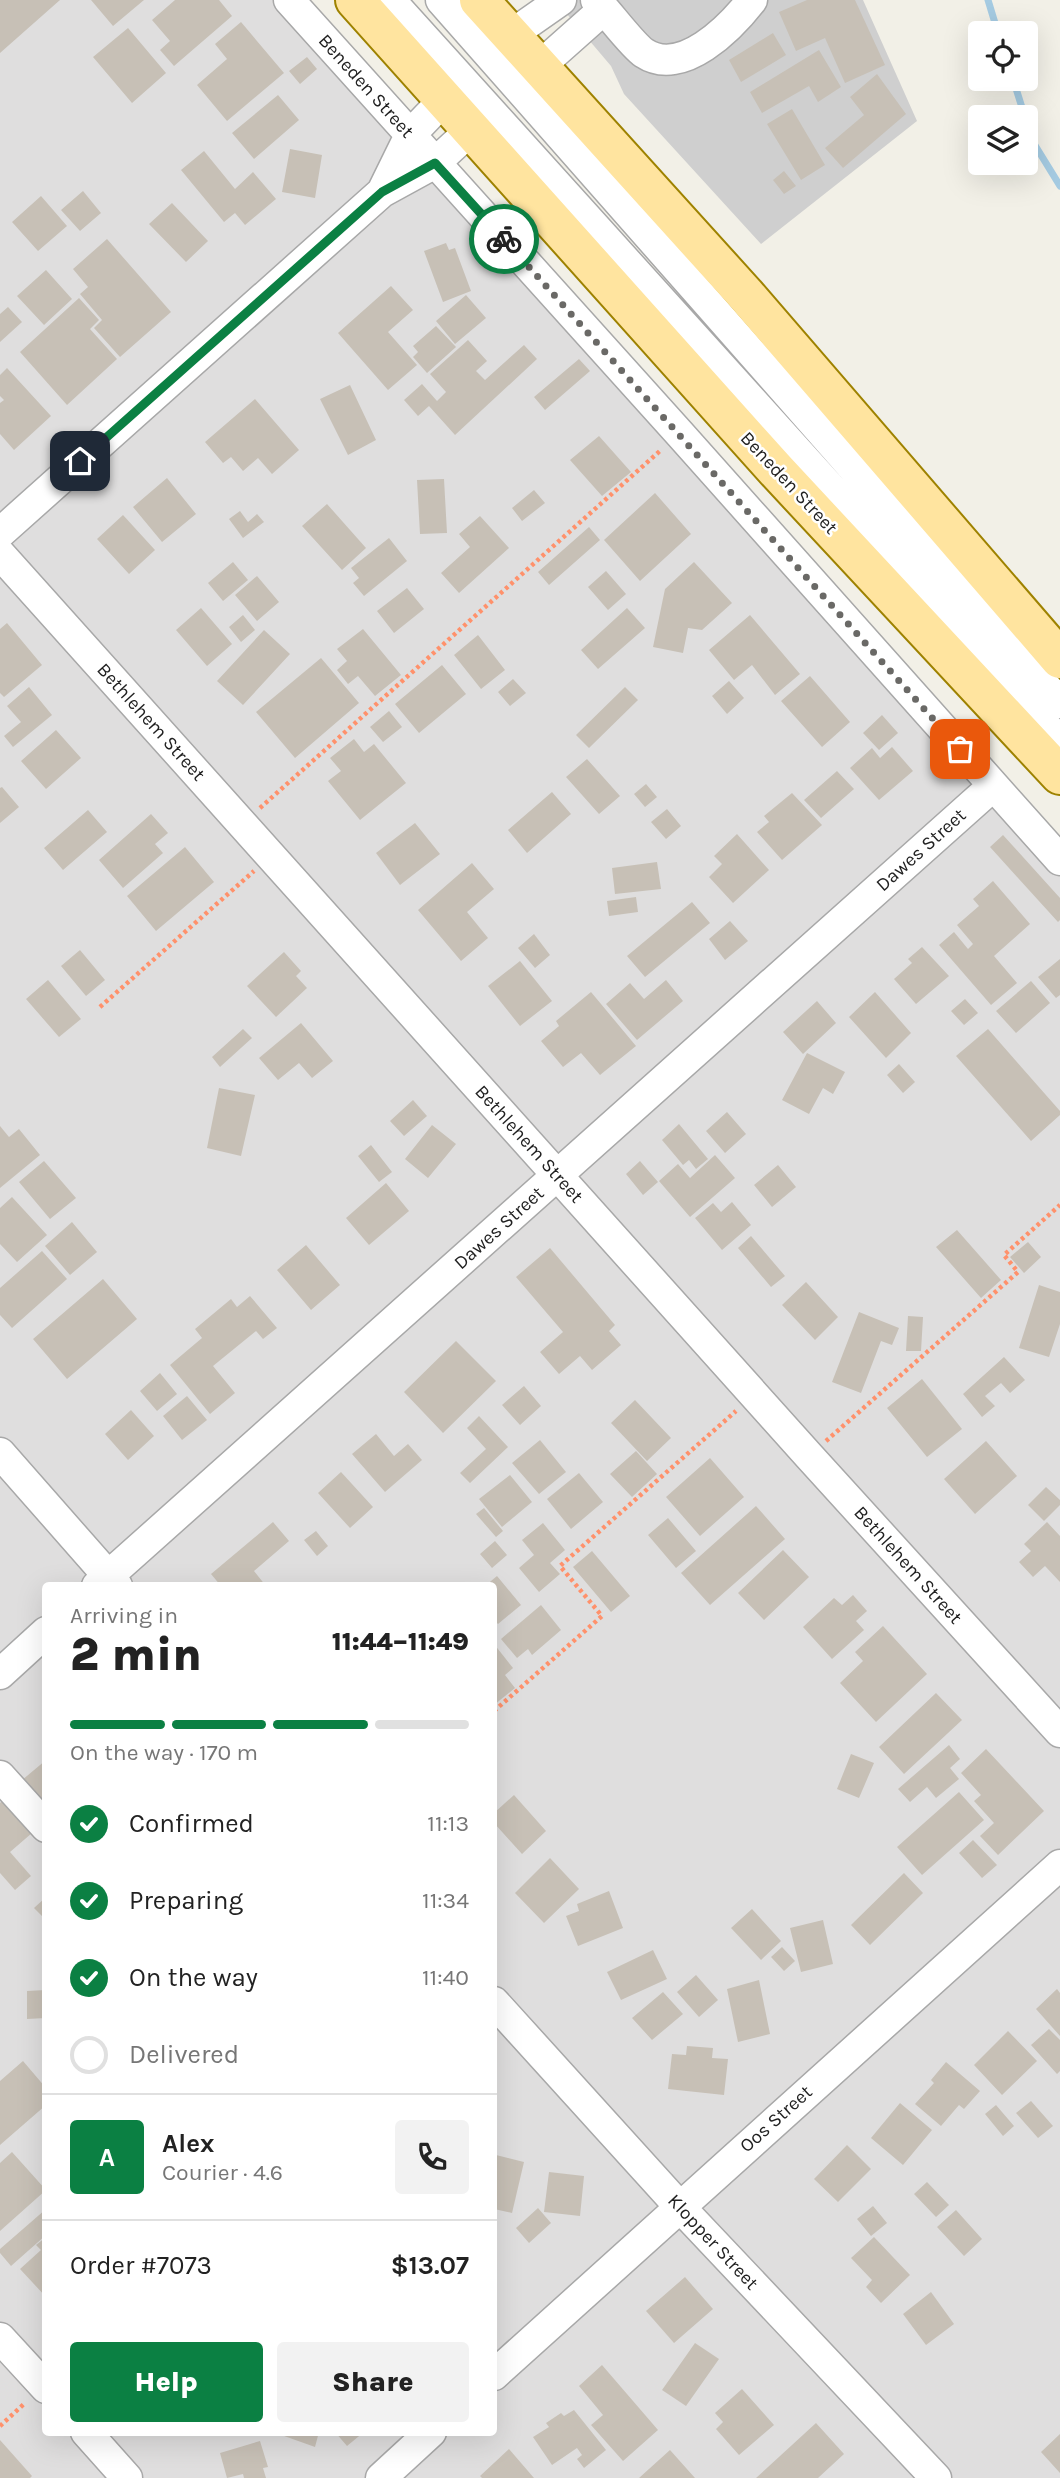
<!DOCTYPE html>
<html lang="en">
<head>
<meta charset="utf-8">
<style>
  :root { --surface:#fff; --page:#f2f2f2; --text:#222; --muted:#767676; --line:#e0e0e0; --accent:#0b8043 }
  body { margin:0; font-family:Karla,sans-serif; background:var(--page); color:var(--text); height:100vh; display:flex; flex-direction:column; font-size:26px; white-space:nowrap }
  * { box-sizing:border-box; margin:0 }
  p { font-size:23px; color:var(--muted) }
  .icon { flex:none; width:38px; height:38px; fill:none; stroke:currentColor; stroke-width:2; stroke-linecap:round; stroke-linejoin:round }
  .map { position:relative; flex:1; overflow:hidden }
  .side { position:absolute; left:42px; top:1582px; width:455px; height:854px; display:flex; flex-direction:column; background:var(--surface); border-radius:7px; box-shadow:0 7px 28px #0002 }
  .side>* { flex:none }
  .buttons { position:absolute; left:968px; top:21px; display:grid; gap:14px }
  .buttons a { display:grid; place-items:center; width:70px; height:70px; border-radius:7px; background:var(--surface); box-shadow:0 7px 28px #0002; font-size:35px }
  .pin { position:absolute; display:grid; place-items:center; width:60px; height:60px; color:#fff; margin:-30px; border-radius:14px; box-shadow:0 4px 10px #0006 }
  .courier { position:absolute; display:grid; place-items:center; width:70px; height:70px; margin:-35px; border:5px solid #0b8043; border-radius:50%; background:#fff; color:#222; box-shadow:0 2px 9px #0007 }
  .summary em { font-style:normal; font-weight:800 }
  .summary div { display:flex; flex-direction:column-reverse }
  .summary { display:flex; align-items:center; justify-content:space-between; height:119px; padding:0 28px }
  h1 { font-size:46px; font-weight:800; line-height:52px }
  .bar { display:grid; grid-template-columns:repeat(4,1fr); gap:10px 7px; align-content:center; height:84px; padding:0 28px }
  .bar i { height:9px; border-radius:5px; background:var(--line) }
  .bar .current { background:var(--accent) }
  .bar p { grid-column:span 4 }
  .line { display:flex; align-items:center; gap:18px; padding:0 28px; border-top:2px solid var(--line) }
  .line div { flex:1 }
  .round { display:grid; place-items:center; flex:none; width:74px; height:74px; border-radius:7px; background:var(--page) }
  ol { padding:0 28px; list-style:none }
  li { display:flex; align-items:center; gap:21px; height:77px }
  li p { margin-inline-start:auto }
  li .icon { padding:7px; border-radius:50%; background:var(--accent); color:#fff; stroke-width:4 }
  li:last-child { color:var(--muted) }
  li i { width:38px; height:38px; border:4px solid var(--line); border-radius:50% }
  .action { display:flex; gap:14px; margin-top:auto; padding:14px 28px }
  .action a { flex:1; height:80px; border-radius:7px; background:var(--accent); color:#fff; font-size:28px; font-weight:800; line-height:80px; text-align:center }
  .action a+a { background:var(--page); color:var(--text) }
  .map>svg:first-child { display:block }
</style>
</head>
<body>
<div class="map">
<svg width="1060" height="2478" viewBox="0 0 1060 2478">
  <rect width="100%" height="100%" fill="#f2f0e7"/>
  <!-- residential -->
  <path fill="#dfdede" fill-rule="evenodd" d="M0,0h273l787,877v1601h-1060zM46,1586h448v846h-448z"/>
  <!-- religious -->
  <path fill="#cfcfcf" d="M555,0h308l54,121 -156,123 -137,-150 -13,-28z"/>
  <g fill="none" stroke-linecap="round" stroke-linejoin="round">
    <!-- stream -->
    <path stroke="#a5cbe2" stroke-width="7" d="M988,0l10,33
      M1013,79l12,38
      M1026,119l7,23 27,44"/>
  </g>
  <!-- building -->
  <path fill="#c7c0b6" d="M0,0h60l-60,53z
    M91,0h53l-31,26z
    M175,0h44l13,16 -58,50 -14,-16 10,-9 -18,-21z
    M807,0h48l30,65 -40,18 -20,-45 -29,13 -17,-39z
    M241,22l43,51 -57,48 -30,-36 30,-26 -12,-15z
    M128,28l38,45 -34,30 -39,-46z
    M773,33l13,22 -45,27 -12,-22z
    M819,50l22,37 -23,15 -9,-16 -47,27 -12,-21z
    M307,57l10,12 -17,15 -11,-13z
    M877,74l29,40 -63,54 -18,-20 39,-33 -14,-18z
    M278,95l21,25 -45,39 -22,-26z
    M792,109l33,56 -24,15 -34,-56z
    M290,149l32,6 -7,43 -33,-6z
    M204,151l31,38 18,-17 23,27 -31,26 -10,-12 -11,9 -43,-52z
    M784,171l12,15 -12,8 -11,-14z
    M83,191l18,22 -21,18 -19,-21z
    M41,196l26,30 -29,25 -26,-29z
    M172,203l36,38 -22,21 -37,-38z
    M107,239l64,73 -51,45 -26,-29 8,-8 -22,-26 8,-7 -15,-18z
    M446,243l3,7 6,-2 16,43 -28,11 -19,-51z
    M46,270l26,29 -28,26 -27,-29z
    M391,286l22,24 -25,22 29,33 -29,25 -50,-57z
    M466,295l20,23 -31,26 -19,-23z
    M79,298l20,22 -9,9 27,30 -50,46 -47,-53z
    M8,307l14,15 -22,20v-28z
    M436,326l20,21 -29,26 -14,-16 5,-5 -5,-6z
    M468,340l19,21 -11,10 9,9 39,-35 13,14 -82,76 -26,-29 -11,10 -14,-16 18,-16 15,17 9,-9 -16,-18z
    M579,359l11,12 -45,39 -11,-13z
    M7,368l44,48 -37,34 -14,-16v-31l4,-3 -4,-4v-21z
    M350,385l26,55 -28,15 -28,-56z
    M255,399l44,51 -27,24 -14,-16 -15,13 -12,-14 -8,6 -18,-21z
    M599,436l32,36 -29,24 -32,-36z
    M167,478l29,36 -34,28 -29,-35z
    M444,479l3,54 -27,1 -3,-54z
    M534,490l11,13 -23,18 -10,-13z
    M655,493l36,41 -51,47 -36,-41z
    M327,504l39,44 -24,22 -40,-44z
    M240,511l8,11 9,-8 7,8 -21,16 -14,-19z
    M123,515l32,35 -26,24 -32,-35z
    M480,516l29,32 -50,45 -18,-20 29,-26 -11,-13z
    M589,527l11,13 -51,45 -11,-13z
    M389,538l18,23 -43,35 -11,-13 6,-5 -8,-10z
    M233,562l15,18 -25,21 -15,-18z
    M694,562l38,41 -30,27 -14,-2 -5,25 -30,-6 12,-58z
    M606,571l20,23 -18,16 -20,-23z
    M257,576l22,26 -22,19 -22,-26z
    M407,588l17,21 -30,24 -17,-22z
    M201,608l31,36 -25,22 -31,-36z
    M627,608l18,20 -47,41 -17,-19z
    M243,615l12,15 -14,12 -12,-15z
    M750,615l50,59 -25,21 -23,-30 -18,15 -25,-30z
    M7,623l35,42 -38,32 -4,-4v-64z
    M363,629l38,46 -26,21 -17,-20 -10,8 -11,-14 10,-9 -10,-12z
    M264,630l26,24 -47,51 -26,-24z
    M478,635l27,35 -24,19 -27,-34z
    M321,658l38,45 -64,55 -39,-46z
    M442,665l24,29 -47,39 -24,-29z
    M810,676l40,46 -28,25 -41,-46z
    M513,679l13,14 -16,13 -12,-14z
    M729,681l15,17 -17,16 -15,-18z
    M29,687l23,28 -39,32 -9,-11 17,-14 -14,-16z
    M625,687l13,13 -49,48 -13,-13z
    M389,711l13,16 -19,15 -13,-15z
    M882,715l16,18 -19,17 -16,-17z
    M56,730l25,28 -35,31 -25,-28z
    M354,739l10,13 10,-8 32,39 -46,37 -32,-39 13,-10 -11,-13z
    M892,747l21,24 -34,29 -29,-32 22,-20 8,10z
    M587,759l33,37 -21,18 -33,-37z
    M837,771l17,18 -33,29 -17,-18z
    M646,784l11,13 -12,10 -11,-13z
    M2,787l17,20 -19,16v-35z
    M552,792l19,22 -44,39 -19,-23z
    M792,793l30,32 -40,35 -25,-28 12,-10 -5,-6z
    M667,809l14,17 -15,13 -15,-17z
    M88,810l19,22 -44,38 -19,-22z
    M151,814l17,19 -13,11 8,9 -40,35 -24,-28z
    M415,823l25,31 -40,31 -24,-32z
    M737,834l32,36 -36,33 -24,-26 13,-13 -8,-8z
    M1003,835l57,63v22l-2,2 -68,-75z
    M185,847l29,35 -58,49 -29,-35z
    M657,862l4,27 -46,5 -3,-26z
    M472,863l22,26 -27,23 21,26 -27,23 -43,-51z
    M993,881l37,43 -36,32 23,27 -26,22 -52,-60 15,-13 14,17 5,-5 -16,-19 22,-19 -6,-7z
    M636,897l2,15 -29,4 -2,-15z
    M692,902l18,21 -65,54 -18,-21z
    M730,921l18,20 -23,19 -16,-21z
    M534,934l16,21 -15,13 -17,-20z
    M922,947l27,29 -33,28 -22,-25 18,-16 -4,-4z
    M80,950l25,30 -19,16 -25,-30z
    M284,952l17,19 -5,5 11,12 -31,29 -29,-31z
    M1060,959v36l-4,3 -18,-21z
    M520,961l32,40 -32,25 -32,-40z
    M48,980l33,39 -22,18 -33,-38z
    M666,980l17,21 -46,39 -31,-36 24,-21 14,16z
    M1031,981l19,22 -34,30 -20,-22z
    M591,992l45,54 -36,29 -19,-22 -18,14 -22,-26 18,-15 -3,-5z
    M875,992l36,41 -25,25 -37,-41z
    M965,999l13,14 -14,12 -13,-14z
    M817,1001l19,22 -33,31 -20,-22z
    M301,1023l32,38 -21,17 -13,-15 -21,17 -19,-22z
    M243,1029l9,9 -32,29 -8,-10z
    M988,1029l72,82v4l-29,26 -75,-85z
    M807,1053l38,19 -12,22 -10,-6 -14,26 -27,-14z
    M899,1064l16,18 -12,11 -16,-18z
    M219,1088l36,7 -14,61 -34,-8z
    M413,1100l14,16 -23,20 -14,-15z
    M727,1112l19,22 -21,19 -19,-22z
    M679,1124l29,35 -12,10 -7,-9 -6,5 -21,-25z
    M432,1125l24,19 -28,34 -23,-19z
    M0,1126l9,11 10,-8 21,26 -40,33z
    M371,1145l21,27 -13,10 -21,-26z
    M715,1155l20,23 -45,39 -31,-36 19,-17 12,14z
    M44,1161l32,37 -26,21 -31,-37z
    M640,1161l18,21 -15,13 -17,-21z
    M778,1165l18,22 -24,20 -18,-22z
    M386,1183l23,28 -40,34 -23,-27z
    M12,1197l35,38 -30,27 -17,-18v-36z
    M732,1202l19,23 -29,25 -27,-32 18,-15 8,9z
    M72,1222l25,30 -27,23 -25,-29z
    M957,1230l44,50 -20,18 -45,-51z
    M751,1236l34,40 -14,11 -33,-39z
    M1028,1242l13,15 -17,16 -14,-16z
    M306,1245l34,40 -29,25 -34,-40z
    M550,1248l65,77 -6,6 12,14 -29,25 -12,-14 -21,18 -19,-22 23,-20 -47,-55z
    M42,1251l25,28 -55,49 -12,-13v-27z
    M103,1279l34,40 -70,60 -34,-40z
    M806,1282l32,35 -23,23 -33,-35z
    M1039,1285l21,7v32l-11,33 -30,-9z
    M250,1296l27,32 -14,11 -7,-8 -43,35 22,27 -25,21 -40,-49 32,-27 -7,-9 36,-30 6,8z
    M859,1312l40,16 -7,17 -11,-4 -20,52 -29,-11z
    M908,1316l15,1 -2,34h-15z
    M456,1341l40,40 -53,52 -39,-41z
    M1004,1357l21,23 -15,13 -9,-10 -16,13 10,10 -13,11 -19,-23z
    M160,1373l17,21 -20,17 -17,-20z
    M922,1379l40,50 -35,28 -40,-49z
    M524,1386l17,20 -21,19 -18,-20z
    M187,1396l20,24 -25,20 -19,-24z
    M635,1400l36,38 -24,23 -36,-38z
    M131,1410l23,26 -26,24 -23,-26z
    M479,1416l29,31 -38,36 -10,-10 26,-24 -19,-21z
    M376,1434l18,22 14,-12 14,16 -37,32 -33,-38z
    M540,1440l26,32 -27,22 -27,-31z
    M986,1441l31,35 -42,38 -31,-35z
    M636,1451l21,23 -25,23 -22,-23z
    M710,1458l34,39 -44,39 -34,-39z
    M341,1472l32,35 -23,21 -32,-35z
    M579,1473l24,29 -32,27 -24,-30z
    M510,1475l22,27 -30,25 -23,-28z
    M1046,1487l14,13v5l-16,16 -16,-16z
    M756,1506l29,33 -75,66 -29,-32z
    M484,1508l19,23 -7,6 -20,-23z
    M668,1518l28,33 -20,17 -28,-33z
    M273,1522l16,19 -35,30 12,15h-45l-10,-12z
    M1047,1522l13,14v46l-15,-16 -12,11 -14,-15 12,-11 -7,-7z
    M543,1523l22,27 -15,13 10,11 -21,18 -20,-24 15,-13 -12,-15z
    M316,1531l12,15 -11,10 -13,-16z
    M495,1541l12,14 -15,13 -12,-14z
    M783,1550l26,27 -45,43 -26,-27z
    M592,1551l38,45 -19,16 -38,-45z
    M497,1576l24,29 -23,19 -4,-4v-34h-9z
    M853,1595l14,16 -11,10 8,9 -32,29 -29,-32 31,-29 8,7z
    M541,1605l20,25 -29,25 -4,-6 -11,9 -16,-19z
    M883,1626l44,48 -51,48 -36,-39 23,-22 -8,-9z
    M494,1644l19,24 -8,7 10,13 -21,17z
    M936,1693l26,27 -58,54 -25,-27z
    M949,1745l11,14 -10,9 9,11 -23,19 -9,-11 -17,15 -12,-13z
    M986,1749l58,62 -46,44 -18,-19 14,-13 -20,-22 7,-6 -20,-22z
    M851,1754l23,9 -15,35 -22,-9z
    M46,1760v50l-25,-29z
    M959,1792l25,28 -62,55 -25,-28z
    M514,1795l32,36 -24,23 -28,-31v-10z
    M3,1800l29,33 -22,19 21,24 -16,14 -15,-17v-70z
    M973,1840l24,25 -15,13 -23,-25z
    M550,1858l29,31 -35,34 -29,-30z
    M904,1873l19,20 -53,52 -19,-20z
    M609,1891l14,37 -45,18 -12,-30 13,-5 -2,-7z
    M46,1897v23l-12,-12z
    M752,1909l29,32 -20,19 -30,-32z
    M823,1920l10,44 -32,8 -11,-44z
    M782,1947l13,14 -11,10 -13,-14z
    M653,1950l14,29 -46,21 -14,-28z
    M696,1975l22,25 -19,17 -22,-25z
    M759,1980l11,54 -32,8 -11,-53z
    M1057,1989l3,4v43l-24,-27z
    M46,1990v28l-19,1v-28z
    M663,1992l20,22 -31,26 -20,-22z
    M1049,2029l11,11v31l-3,3 -26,-29z
    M1008,2031l29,30 -35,34 -28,-30z
    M687,2046l26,2 -1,10 16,1 -4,36 -56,-6 4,-35 14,1z
    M23,2061l23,27v17l-46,40v-64z
    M946,2062l34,29 -16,18 -5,-4 -18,21 -26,-22 19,-21 -3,-3z
    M1031,2101l22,25 -15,12 -22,-25z
    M900,2103l32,27 -29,35 -32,-27z
    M996,2105l18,21 -11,10 -18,-22z
    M847,2145l24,24 -33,33 -24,-23z
    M12,2152l34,38 -46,41v-68z
    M496,2155l28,7 -12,51 -18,-4v-43z
    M549,2172l35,4 -4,40 -36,-4z
    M927,2182l22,23 -13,12 -22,-23z
    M873,2206l14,17 -16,13 -14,-17z
    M538,2208l13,15 -22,20 -13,-15z
    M46,2209v26l-35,31 -11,-13v-4z
    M956,2210l26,29 -18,17 -27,-29z
    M46,2237v60l-26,-28 21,-19 -5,-5z
    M874,2237l36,38 -29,28 -15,-16 6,-7 -21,-22z
    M685,2277l28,32 -39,34 -28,-32z
    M931,2292l23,32 -28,21 -23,-31z
    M695,2343l24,16 -33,47 -24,-16z
    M602,2365l56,65 -35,31 -32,-36 12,-10 -24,-29z
    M742,2389l32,36 -35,30 -23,-26 7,-7 -8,-9z
    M574,2410l32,40 -22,18 -7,-9 5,-4 -5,-7 -25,17 -19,-28 16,-10 -3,-4 15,-10 3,3z
    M816,2423l28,31 -26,24h-62z
    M273,2432h46l-4,15z
    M335,2432h29l-17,14z
    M1060,2434v39l-19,-21z
    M0,2440l32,36 -2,2h-30z
    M260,2441l8,26 -5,1 3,10h-22l-1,-4 -16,4 -7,-25z
    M509,2449l25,29h-52l-2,-2z
    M670,2450l25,28h-56z"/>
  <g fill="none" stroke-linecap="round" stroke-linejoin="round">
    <defs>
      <path id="minor" d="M289,0l391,434 380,426
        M390,0l670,742
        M441,0l619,703
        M596,0c12,12 36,45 48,53 38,25 87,-26 108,-53
        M497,49l14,-14 50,-35
        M523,81l81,-72
        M382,192l28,-57 48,-50
        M0,533l382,-341 53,-29 52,-48
        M0,554l809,902 251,276
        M0,1453l117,133
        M97,1586l896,-800
        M0,1674l46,-42
        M0,1776l46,51
        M494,2002l185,204 257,272
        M0,2338l46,50
        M494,2375l566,-510
        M86,2432l41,46
        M381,2478l50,-46"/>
      <path id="major" d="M355,0l421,470 284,305
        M479,0l266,294 315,365"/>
    </defs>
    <!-- minor casing -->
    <use href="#minor" stroke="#a8a8a8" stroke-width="33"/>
    <!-- major casing -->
    <use href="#major" stroke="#9e8200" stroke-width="42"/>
    <!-- path -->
    <path stroke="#ff916b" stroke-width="4.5" stroke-dasharray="3.5 3.5" stroke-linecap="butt" d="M260,808l401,-358
      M100,1007l154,-136
      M826,1441l192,-169 -14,-17 56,-50
      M494,1711l108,-95 -42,-50 176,-155
      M0,2426l25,-23"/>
    <!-- minor -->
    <use href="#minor" stroke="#fff" stroke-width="30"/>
    <!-- major -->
    <use href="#major" stroke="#ffe49f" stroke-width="38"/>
  </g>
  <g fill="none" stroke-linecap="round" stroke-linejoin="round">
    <!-- done -->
    <path stroke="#6a6966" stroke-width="7" stroke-dasharray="0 12.6" d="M504,239l456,510"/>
    <!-- route -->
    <path stroke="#0b8043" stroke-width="9" d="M80,461l302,-269 53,-29 69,76"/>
  </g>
  <g text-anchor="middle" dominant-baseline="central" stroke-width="5" stroke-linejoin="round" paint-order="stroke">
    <!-- street labels -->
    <g font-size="19" fill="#212121" stroke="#fff">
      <text transform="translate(366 86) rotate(48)">Beneden Street</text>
      <text transform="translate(789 483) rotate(47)">Beneden Street</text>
      <text transform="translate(151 722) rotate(48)">Bethlehem Street</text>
      <text transform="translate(921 850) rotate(-42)">Dawes Street</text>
      <text transform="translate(529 1144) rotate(48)">Bethlehem Street</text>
      <text transform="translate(499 1228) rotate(-42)">Dawes Street</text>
      <text transform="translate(908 1565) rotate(48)">Bethlehem Street</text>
      <text transform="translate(776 2119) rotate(-42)">Oos Street</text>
      <text transform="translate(713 2242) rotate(47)">Klopper Street</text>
    </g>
  </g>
</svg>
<div class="buttons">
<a><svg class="icon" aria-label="locate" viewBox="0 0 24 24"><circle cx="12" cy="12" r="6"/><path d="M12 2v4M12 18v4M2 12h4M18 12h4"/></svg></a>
<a><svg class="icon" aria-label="layers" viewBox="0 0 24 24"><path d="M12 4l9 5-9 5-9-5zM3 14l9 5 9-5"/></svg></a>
</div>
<div class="pin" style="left:960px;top:749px;background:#ea580c"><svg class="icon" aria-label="bag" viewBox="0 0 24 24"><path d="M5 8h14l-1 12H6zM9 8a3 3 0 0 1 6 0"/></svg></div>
<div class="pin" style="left:80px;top:461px;background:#1f2937"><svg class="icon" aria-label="home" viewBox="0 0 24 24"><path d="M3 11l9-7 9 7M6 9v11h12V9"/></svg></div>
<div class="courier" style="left:504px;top:239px"><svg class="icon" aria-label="bike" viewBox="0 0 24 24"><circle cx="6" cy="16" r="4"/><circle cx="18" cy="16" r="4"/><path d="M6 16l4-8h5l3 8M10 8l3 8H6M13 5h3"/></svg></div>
<section class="side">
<div class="summary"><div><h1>2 min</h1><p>Arriving in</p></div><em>11:44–11:49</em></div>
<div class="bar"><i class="current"></i><i class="current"></i><i class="current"></i><i></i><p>On the way · 170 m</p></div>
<ol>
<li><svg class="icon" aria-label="check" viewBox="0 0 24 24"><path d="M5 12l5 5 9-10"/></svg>Confirmed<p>11:13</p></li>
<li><svg class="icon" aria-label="check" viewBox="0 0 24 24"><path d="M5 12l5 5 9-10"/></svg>Preparing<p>11:34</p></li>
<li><svg class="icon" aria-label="check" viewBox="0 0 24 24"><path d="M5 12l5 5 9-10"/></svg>On the way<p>11:40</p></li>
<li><i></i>Delivered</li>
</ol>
<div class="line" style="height:126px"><b class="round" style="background:var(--accent);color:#fff">A</b><div><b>Alex</b><p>Courier · 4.6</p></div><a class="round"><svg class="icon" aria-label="phone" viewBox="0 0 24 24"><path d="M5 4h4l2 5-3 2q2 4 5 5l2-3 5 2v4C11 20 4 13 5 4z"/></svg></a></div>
<div class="line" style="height:91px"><div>Order #7073</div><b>$13.07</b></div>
<div class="action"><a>Help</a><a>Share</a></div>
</section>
</div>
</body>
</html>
